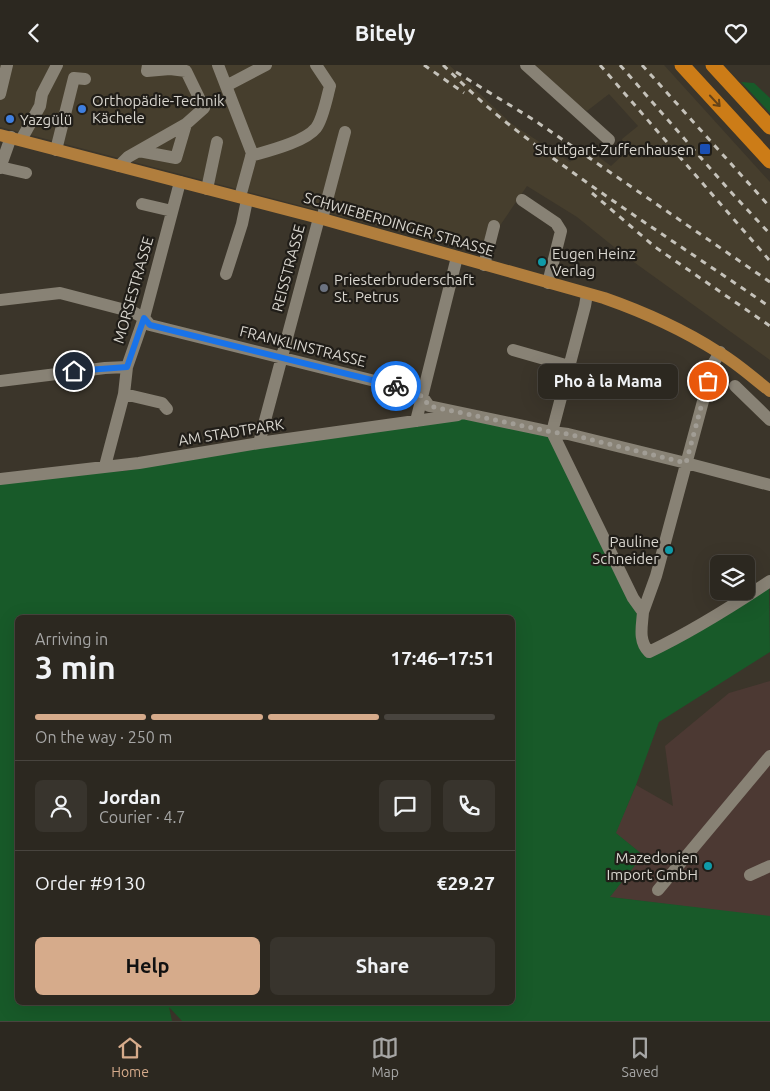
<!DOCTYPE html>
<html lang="en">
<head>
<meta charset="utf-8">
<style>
  :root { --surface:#2c2820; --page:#38342d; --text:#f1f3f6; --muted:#a6a6a5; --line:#48443e; --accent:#d6ab8b }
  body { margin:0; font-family:Ubuntu,sans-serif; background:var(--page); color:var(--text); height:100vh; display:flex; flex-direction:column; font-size:19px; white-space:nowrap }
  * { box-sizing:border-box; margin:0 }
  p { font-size:16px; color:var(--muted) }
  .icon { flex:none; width:28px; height:28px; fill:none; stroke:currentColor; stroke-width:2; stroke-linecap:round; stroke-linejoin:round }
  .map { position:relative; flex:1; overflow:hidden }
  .drawer { position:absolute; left:15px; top:550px; width:500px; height:390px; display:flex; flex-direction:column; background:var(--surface); border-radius:8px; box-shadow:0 5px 20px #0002,0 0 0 1px var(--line) }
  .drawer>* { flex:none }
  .tools { position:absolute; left:710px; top:490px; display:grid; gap:10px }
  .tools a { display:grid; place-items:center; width:45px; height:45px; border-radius:8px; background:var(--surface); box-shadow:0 5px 20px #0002,0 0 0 1px var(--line); font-size:25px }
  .pin { position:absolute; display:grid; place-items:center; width:42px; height:42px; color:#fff; margin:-21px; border:2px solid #fff; border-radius:50%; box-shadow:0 1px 5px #0007 }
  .courier { position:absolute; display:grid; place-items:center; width:50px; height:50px; margin:-25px; border:4px solid #1a73e8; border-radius:50%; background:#fff; color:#222; box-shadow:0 1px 6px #0007 }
  .bubble { position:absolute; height:35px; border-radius:8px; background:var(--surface); box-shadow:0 5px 20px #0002,0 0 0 1px var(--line); font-size:16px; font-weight:700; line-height:35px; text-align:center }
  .headline em { font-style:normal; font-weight:700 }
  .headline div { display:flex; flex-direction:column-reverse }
  .headline { display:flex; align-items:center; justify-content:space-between; height:85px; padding:0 20px }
  h1 { font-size:32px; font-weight:700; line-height:38px }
  .bar { display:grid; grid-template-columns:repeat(4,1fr); gap:8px 5px; align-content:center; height:60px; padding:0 20px }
  .bar i { height:6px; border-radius:4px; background:var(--line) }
  .bar .current { background:var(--accent) }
  .bar p { grid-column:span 4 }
  .line { display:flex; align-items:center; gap:12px; padding:0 20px; border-top:1px solid var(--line) }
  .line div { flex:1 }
  .round { display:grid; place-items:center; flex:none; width:52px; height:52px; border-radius:8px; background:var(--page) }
  .button { display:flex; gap:10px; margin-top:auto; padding:10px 20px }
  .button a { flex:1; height:58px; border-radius:8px; background:var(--accent); color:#111; font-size:20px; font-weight:700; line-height:58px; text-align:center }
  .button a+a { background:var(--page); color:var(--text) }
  header { display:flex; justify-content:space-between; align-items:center; height:65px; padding:0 20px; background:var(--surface); font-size:22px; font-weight:700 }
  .tab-bar { display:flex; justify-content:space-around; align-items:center; height:70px; border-top:1px solid var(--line); background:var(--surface); font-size:14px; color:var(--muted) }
  .tab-bar a { display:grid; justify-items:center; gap:2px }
  .tab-bar .current { color:var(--accent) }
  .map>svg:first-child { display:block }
</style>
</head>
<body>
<header><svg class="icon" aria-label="back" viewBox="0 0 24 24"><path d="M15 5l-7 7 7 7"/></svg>Bitely<svg class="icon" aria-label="heart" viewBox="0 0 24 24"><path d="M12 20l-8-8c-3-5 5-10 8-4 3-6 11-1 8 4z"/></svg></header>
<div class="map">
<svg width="770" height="956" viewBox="0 0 770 956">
  <rect width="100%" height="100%" fill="#3b352a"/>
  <!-- built -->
  <path fill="#463e2d" d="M0,0h449l63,59 58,38 14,-16 27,20 15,-14 -4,-13 16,-13 -29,-32 -22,17 -15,-11 -37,-35h129l106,117v178l-146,-105 -47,-38 -50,-31 -28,41 -7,29 -492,-129z"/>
  <!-- industrial -->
  <path fill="#4c3933" d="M770,616v236l-161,-20 34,-42 -28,-22 21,-48 37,21 -8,-60 64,-53z"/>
  <!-- green -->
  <path fill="#185a29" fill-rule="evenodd" d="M741,17l13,1 16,15v15z
    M468,352l78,17 10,16 82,166 12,39 119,-68 1,65 -111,70 -23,63 -20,48 27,22 -33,42 160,19v105h-588l-13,-14 3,14h-172v-538l99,-11 25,-1 134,-24zM18,552h494v386h-494z"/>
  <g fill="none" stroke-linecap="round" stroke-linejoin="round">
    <!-- minor -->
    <path stroke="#888275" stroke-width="12" d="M148,0l-1,6 23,-2 16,2 18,37 -18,16
      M218,0l34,88 -12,44
      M526,0l83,75
      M226,21l40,-21
      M0,29l7,-29
      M21,75l19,-34 2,-12 15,-29
      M56,85l18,-72 11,1
      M251,91c17,-5 54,-14 65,-28 7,-9 11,-31 14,-42l-14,-21
      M119,101l9,-9 58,-33 -10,34 -37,-7
      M0,102l26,6
      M0,103l11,-31
      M207,124l10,-47
      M522,135l34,23 5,8 -13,52
      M142,139l30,7
      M322,154l23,-87
      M484,200l10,-39
      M226,209l16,-50 5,-24
      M587,229l-2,12 -33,126 81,166 10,14c-1,14 -5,29 6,40 42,-20 82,-45 121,-71
      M0,235l60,-7 73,19 11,6 6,7 265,66 7,5 7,10 123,26 16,2 118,29 84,22
      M513,285l56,16
      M0,316l105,-13 22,-1
      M735,321l35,34
      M124,329l38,9 5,6
      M416,356l41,-164
      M259,378l60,-225
      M105,401l19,-72 3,-27 17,-49 36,-136
      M0,414l139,-16 120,-20 199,-28
      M643,547l13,-36 57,-212 7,-12
      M750,810l20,-9
      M658,825l112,-134"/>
    <!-- major -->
    <path stroke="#b17e3d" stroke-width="12" d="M0,70l319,83 285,80c40,14 78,31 114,54 19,11 35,26 52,39"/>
    <!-- highway -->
    <path stroke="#cc7c17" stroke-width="15" d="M682,0l88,96
      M713,0l57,62"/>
    <!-- rail -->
    <path stroke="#c5c2ba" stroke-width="3" stroke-dasharray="6 6" stroke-linecap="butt" d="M424,0l40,28
      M443,0c19,18 38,37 59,54 85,68 178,126 268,188
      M600,0l170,196
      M620,0l109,125 41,44
      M642,0l128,142
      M456,7l78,48 236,162
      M592,128l63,54 115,79"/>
  </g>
  <!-- one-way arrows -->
  <defs><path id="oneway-shaft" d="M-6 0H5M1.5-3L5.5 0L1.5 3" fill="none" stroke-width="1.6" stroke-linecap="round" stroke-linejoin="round" transform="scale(1.25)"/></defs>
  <use stroke="#654318" href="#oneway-shaft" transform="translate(715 36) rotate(47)"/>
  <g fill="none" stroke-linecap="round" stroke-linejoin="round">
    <!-- done -->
    <path stroke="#a19d95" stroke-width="5" stroke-dasharray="0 9" d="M396,321c17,4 23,5 33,20l123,26 16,2 118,29 22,-82"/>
    <!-- route -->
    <path stroke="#1a73e8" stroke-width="6" d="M74,306l53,-4 17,-49 6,7 246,61"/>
  </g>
  <!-- markers -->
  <g fill="#3f7fe0" stroke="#201d18" stroke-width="2">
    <circle cx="82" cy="44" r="5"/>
    <circle cx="10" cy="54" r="5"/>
  </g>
  <rect fill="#1a4fb4" stroke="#201d18" stroke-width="2" x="699" y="78" width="12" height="12" rx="2.5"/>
  <g fill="#0f9aa8" stroke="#201d18" stroke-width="2">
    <circle cx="542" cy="197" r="5"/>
    <circle cx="669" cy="485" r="5"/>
    <circle cx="708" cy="801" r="5"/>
  </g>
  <circle fill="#6b7280" stroke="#201d18" stroke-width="2" cx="324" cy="223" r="5"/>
  <g text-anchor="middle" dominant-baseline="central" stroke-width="4.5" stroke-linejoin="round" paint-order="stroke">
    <!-- poi labels -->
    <g font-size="15" fill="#d8d5ce" stroke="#201d18" text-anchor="start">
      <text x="92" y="35">Orthopädie-Technik<tspan x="92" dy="17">Kächele</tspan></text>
      <text x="20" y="54">Yazgülü</text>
      <text x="694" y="84" text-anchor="end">Stuttgart-Zuffenhausen</text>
      <text x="552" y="188">Eugen Heinz<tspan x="552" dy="17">Verlag</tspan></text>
      <text x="334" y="214">Priesterbruderschaft<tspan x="334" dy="17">St. Petrus</tspan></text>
      <text x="659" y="476" text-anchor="end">Pauline<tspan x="659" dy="17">Schneider</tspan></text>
      <text x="698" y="792" text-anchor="end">Mazedonien<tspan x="698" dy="17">Import GmbH</tspan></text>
    </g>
    <!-- street labels -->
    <g font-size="15" fill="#d8d5ce" stroke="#201d18">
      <text transform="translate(399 159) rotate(16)">SCHWIEBERDINGER STRASSE</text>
      <text transform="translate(288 203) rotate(-75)">REISSTRASSE</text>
      <text transform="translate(133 225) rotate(-74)">MORSESTRASSE</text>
      <text transform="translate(303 281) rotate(14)">FRANKLINSTRASSE</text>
      <text transform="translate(231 367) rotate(-9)">AM STADTPARK</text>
    </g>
  </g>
</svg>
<div class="tools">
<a><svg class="icon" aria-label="layers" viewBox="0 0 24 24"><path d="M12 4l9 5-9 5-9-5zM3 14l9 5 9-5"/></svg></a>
</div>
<div class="pin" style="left:708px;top:316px;background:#ea580c"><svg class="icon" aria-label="bag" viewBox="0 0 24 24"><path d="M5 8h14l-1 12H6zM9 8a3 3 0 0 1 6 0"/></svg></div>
<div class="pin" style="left:74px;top:306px;background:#1f2937"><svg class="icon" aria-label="home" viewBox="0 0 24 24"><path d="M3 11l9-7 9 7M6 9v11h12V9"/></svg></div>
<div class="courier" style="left:396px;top:321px"><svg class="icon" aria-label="bike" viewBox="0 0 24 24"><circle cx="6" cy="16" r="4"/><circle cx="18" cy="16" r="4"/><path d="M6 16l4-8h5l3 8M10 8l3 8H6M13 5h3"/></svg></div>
<div class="bubble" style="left:538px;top:299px;width:140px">Pho à la Mama</div>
<section class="drawer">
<div class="headline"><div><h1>3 min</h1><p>Arriving in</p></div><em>17:46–17:51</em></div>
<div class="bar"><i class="current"></i><i class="current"></i><i class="current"></i><i></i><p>On the way · 250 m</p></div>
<div class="line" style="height:90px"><a class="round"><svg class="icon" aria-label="person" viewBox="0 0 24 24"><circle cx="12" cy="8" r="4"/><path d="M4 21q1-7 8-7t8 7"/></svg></a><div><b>Jordan</b><p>Courier · 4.7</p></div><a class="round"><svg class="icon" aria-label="chat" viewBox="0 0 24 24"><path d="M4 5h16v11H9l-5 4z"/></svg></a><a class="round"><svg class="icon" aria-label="phone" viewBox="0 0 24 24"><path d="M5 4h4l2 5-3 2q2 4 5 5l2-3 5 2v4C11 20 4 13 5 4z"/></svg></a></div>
<div class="line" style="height:65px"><div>Order #9130</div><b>€29.27</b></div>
<div class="button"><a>Help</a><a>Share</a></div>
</section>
</div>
<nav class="tab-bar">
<a class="current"><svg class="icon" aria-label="home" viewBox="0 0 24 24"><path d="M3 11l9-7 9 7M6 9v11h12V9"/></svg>Home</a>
<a><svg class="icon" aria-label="map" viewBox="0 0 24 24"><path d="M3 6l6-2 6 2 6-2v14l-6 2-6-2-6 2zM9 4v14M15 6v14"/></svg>Map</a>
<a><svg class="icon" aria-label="saved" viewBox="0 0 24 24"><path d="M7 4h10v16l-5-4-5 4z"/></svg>Saved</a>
</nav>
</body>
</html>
